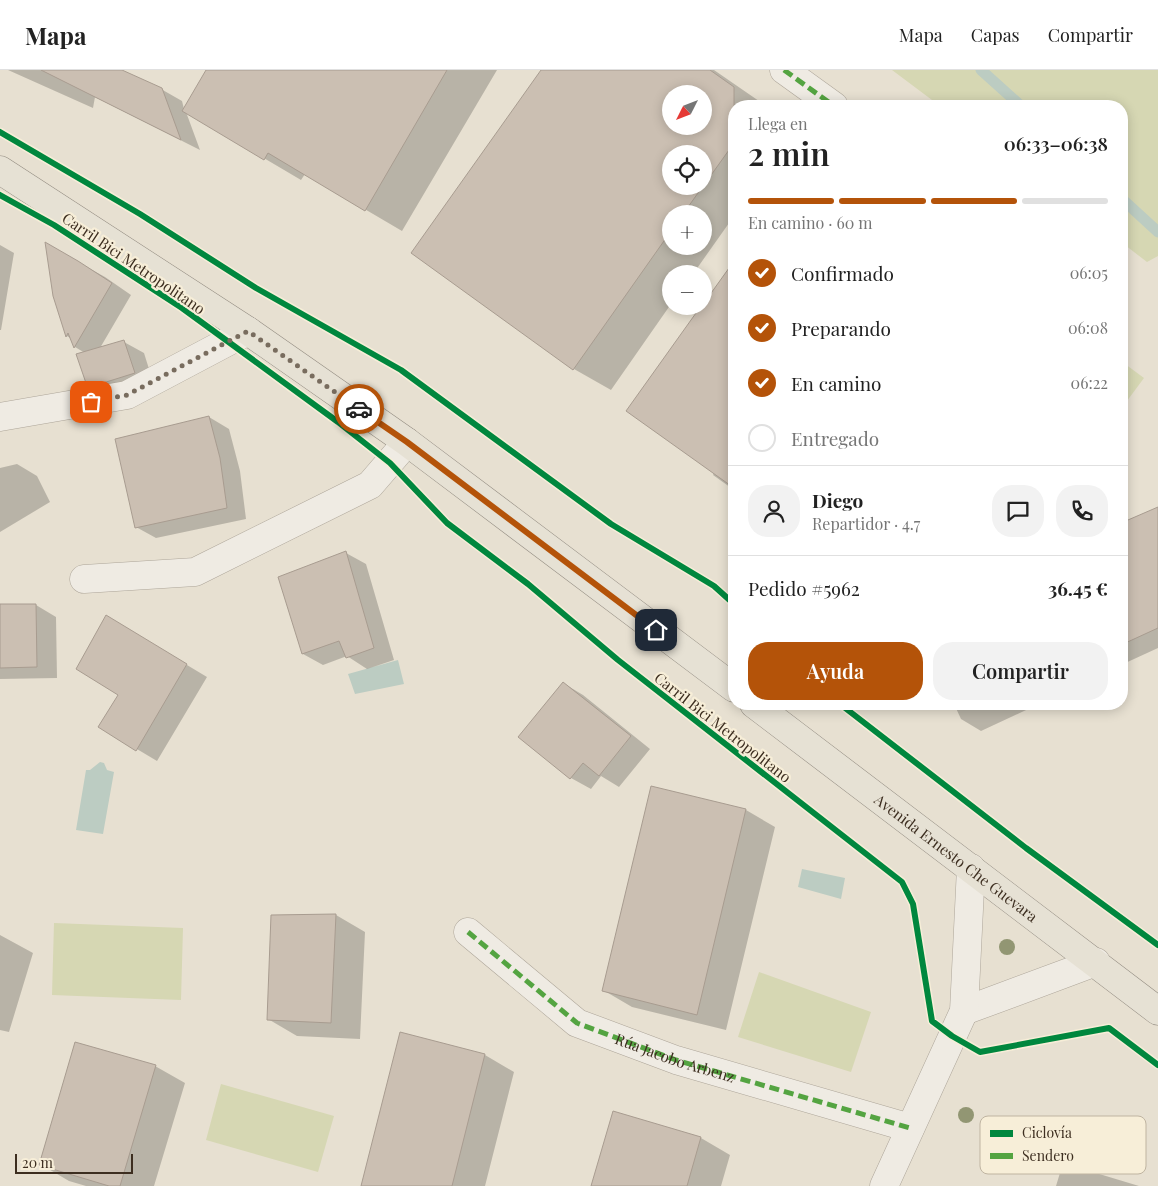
<!DOCTYPE html>
<html lang="es">
<head>
<meta charset="utf-8">
<style>
  :root { --surface:#fff; --page:#f2f2f2; --text:#222; --muted:#767676; --line:#e0e0e0; --accent:#b45309 }
  body { margin:0; font-family:"Playfair Display",serif; background:var(--page); color:var(--text); height:100vh; display:flex; flex-direction:column; font-size:19px; white-space:nowrap }
  * { box-sizing:border-box; margin:0 }
  p { font-size:16px; color:var(--muted) }
  .icon { flex:none; width:28px; height:28px; fill:none; stroke:currentColor; stroke-width:2; stroke-linecap:round; stroke-linejoin:round }
  .map { position:relative; flex:1; overflow:hidden }
  .panel { position:absolute; left:728px; top:30px; width:400px; height:610px; display:flex; flex-direction:column; background:var(--surface); border-radius:20px; box-shadow:0 2px 12px #0003 }
  .panel>* { flex:none }
  .needle { width:32px; rotate:228deg }
  .buttons { position:absolute; left:662px; top:15px; display:grid; gap:10px }
  .buttons a { display:grid; place-items:center; width:50px; height:50px; border-radius:50%; background:var(--surface); box-shadow:0 2px 12px #0003; font-size:25px }
  .scale { position:absolute; left:15px; bottom:12px; width:118px; box-sizing:border-box; padding-left:5px; border:2px solid #3d2e20; border-top:0; font-size:14px; line-height:18px; white-space:nowrap; color:#3d2e20; -webkit-text-stroke:4px #f7eed8; paint-order:stroke }
  .pin { position:absolute; display:grid; place-items:center; width:42px; height:42px; color:#fff; margin:-21px; border-radius:10px; box-shadow:0 2px 8px #0006 }
  .courier { position:absolute; display:grid; place-items:center; width:50px; height:50px; margin:-25px; border:4px solid #b45309; border-radius:50%; background:#fff; color:#222; box-shadow:0 1px 6px #0007 }
  .overview em { font-style:normal; font-weight:600 }
  .overview div { display:flex; flex-direction:column-reverse }
  .overview { display:flex; align-items:center; justify-content:space-between; height:85px; padding:0 20px }
  h1 { font-size:32px; font-weight:600; line-height:38px }
  .bar { display:grid; grid-template-columns:repeat(4,1fr); gap:8px 5px; align-content:center; height:60px; padding:0 20px }
  .bar i { height:6px; border-radius:4px; background:var(--line) }
  .bar .on { background:var(--accent) }
  .bar p { grid-column:span 4 }
  .line { display:flex; align-items:center; gap:12px; padding:0 20px; border-top:1px solid var(--line) }
  .line div { flex:1 }
  .round { display:grid; place-items:center; flex:none; width:52px; height:52px; border-radius:20px; background:var(--page) }
  ol { padding:0 20px; list-style:none }
  li { display:flex; align-items:center; gap:15px; height:55px }
  li p { margin-inline-start:auto }
  li .icon { padding:5px; border-radius:50%; background:var(--accent); color:#fff; stroke-width:4 }
  li:last-child { color:var(--muted) }
  li i { width:28px; height:28px; border:2px solid var(--line); border-radius:50% }
  .button { display:flex; gap:10px; margin-top:auto; padding:10px 20px }
  .button a { flex:1; height:58px; border-radius:20px; background:var(--accent); color:#fff; font-size:20px; font-weight:600; line-height:58px; text-align:center }
  .button a+a { background:var(--page); color:var(--text) }
  header { display:flex; align-items:center; gap:30px; box-sizing:border-box; height:70px; padding:0 25px; background:var(--surface); border-bottom:1px solid var(--line) }
  header strong { font-size:24px }
  nav { display:flex; gap:28px; margin-inline-start:auto; font-size:18px }
  .map>svg:first-child { display:block }
</style>
</head>
<body>
<header>
<strong>Mapa</strong>
<nav><a>Mapa</a><a>Capas</a><a>Compartir</a></nav>
</header>
<div class="map">
<svg width="1158" height="1116" viewBox="0 0 1158 1116">
  <rect width="100%" height="100%" fill="#e7e0d1"/>
  <!-- green -->
  <path fill="#d6d7b3" d="M892,0h266v186l-11,6 -26,-20v-136h-181z
    M1121,291l23,17 -23,31z
    M54,853l129,5 -2,72 -129,-5z
    M759,902l112,40 -20,60 -113,-35z
    M221,1014l113,32 -16,56 -112,-32z"/>
  <!-- water -->
  <path fill="#bcccc2" d="M398,590l6,24 -49,10 -7,-20z
    M100,692l4,1 3,7 7,2 -11,62 -27,-4 10,-60h4z
    M802,799l43,9 -4,21 -43,-12z"/>
  <!-- shadow -->
  <path fill="#0003" fill-rule="evenodd" d="M8,0h111l42,19 21,12 2,8 23,-39h290l-95,161 -97,-57 -4,6 -115,-68 14,38 -105,-53 -2,11z
    M542,0h172l52,36h-32v110l-41,58h-22v30l-60,86 -37,-21zM671,24h33v32h-33zM671,84h33v32h-33zM671,144h33v32h-33z
    M0,175l14,8 -13,77h-1z
    M47,175l58,32 26,18 -31,53 24,-6 20,11 10,32 -46,12 -20,-12 -3,-32 -10,-6 -3,-8 -5,-3 -12,-40z
    M734,193v227l-21,-15 1,-2 -10,-167z
    M209,347l20,12 11,42 6,48 -90,19 -20,-11z
    M17,394l20,12 13,26 -50,30v-64z
    M1158,439v139l-37,17v-140z
    M346,483l20,11 28,96 -27,9 -20,-13 -24,9 -20,-11z
    M0,535h36l20,12 1,61 -57,1z
    M107,547l100,60 -50,84 -57,-34 36,-22z
    M563,613l20,12 67,54 -31,38 -18,-11 -10,13 -20,-11z
    M954,634h85l-58,27 -20,-12z
    M652,717l94,23 29,17 -49,203 -94,-23 -29,-17z
    M336,845l29,17 -5,107 -63,-3 -29,-17 4,-103z
    M0,865l33,18 -24,79 -9,-2z
    M401,964l84,21 29,17 -29,114h-122z
    M155,996l30,17 -31,103h-68l-17,-5 -29,-17z
    M614,1042l87,26 29,17 -9,31h-129z
    M1063,1093l76,23h-83z"/>
  <g fill="none" stroke-linecap="round" stroke-linejoin="round">
    <!-- stream -->
    <path stroke="#bcccc2" stroke-width="11" d="M981,0l40,36
      M1121,128l37,34"/>
  </g>
  <!-- building -->
  <path fill="#cbbfb2" stroke="#a89c90" fill-rule="evenodd" d="M41,0h81l40,18 19,52z
    M206,0h241l-82,141 -97,-58 -4,7 -82,-49z
    M541,0h169l24,17v56l-30,42v-31h-33v32h32l-20,28h-12v17l-98,139 -162,-117zM671,24h33v32h-33z
    M45,172l33,19 34,22 -38,65 -6,-15 -2,4 -13,-41z
    M734,191v227l-108,-77 75,-105h3v-3z
    M124,270l11,33 -32,10 -16,3 -11,-32z
    M209,346l11,42 7,50 -92,20 -20,-89z
    M1158,437v121l-37,17v-122z
    M346,481l28,97 -28,10 -7,-17 -37,13 -24,-77z
    M0,534h36l1,63 -37,1z
    M106,545l81,49 -51,87 -38,-24 20,-32 -42,-26z
    M563,612l68,54 -32,40 -16,-13 -13,16 -52,-42z
    M651,716l95,23 -49,206 -95,-24z
    M336,844l-5,109 -64,-3 4,-105z
    M400,962l85,22 -33,132h-91z
    M75,972l81,23 -36,121h-11l-70,-21z
    M613,1041l88,26 -14,49h-96z"/>
  <g fill="none" stroke-linecap="round" stroke-linejoin="round">
    <defs>
      <g id="minor">
        <path d="M784,0l50,36"/>
        <path d="M0,347l127,-22 121,-64"/>
        <path d="M84,509l111,-7 175,-87 37,-43"/>
        <path id="s1" d="M468,862l109,91 99,37 234,68"/>
        <path d="M964,941l132,-49"/>
        <path d="M884,1116l80,-175 7,-143"/>
      </g>
      <g id="major">
        <path d="M0,100l248,161 159,111 327,246"/>
        <path id="s2" d="M754,634l404,307"/>
      </g>
    </defs>
    <!-- minor casing -->
    <use href="#minor" stroke="#ada599" stroke-width="29"/>
    <!-- major casing -->
    <use href="#major" stroke="#928b80" stroke-width="29"/>
    <!-- minor -->
    <use href="#minor" stroke="#efebe3" stroke-width="28"/>
    <!-- major -->
    <use href="#major" stroke="#e6e1d4" stroke-width="28"/>
    <!-- quiet -->
    <path stroke="#54a441" stroke-width="5" stroke-dasharray="10 5" stroke-linecap="butt" d="M784,0l50,36
      M468,862l109,91 99,37 234,68"/>
    <defs>
      <path id="cycleway" d="M0,62l140,82 116,74 145,82 210,154 103,62 20,18
        M0,125l54,30 128,83 156,114 52,41 57,60 81,61 90,76 284,222 11,22 19,117 20,15 28,16 129,-24 49,37
        M840,634l186,144 132,97"/>
    </defs>
    <!-- cycleway casing -->
    <use href="#cycleway" stroke="#f7eed8" stroke-width="9"/>
    <!-- cycleway -->
    <use href="#cycleway" stroke="#00873e" stroke-width="6"/>
  </g>
  <!-- trees -->
  <g fill="#929673">
    <circle cx="1007" cy="877" r="8"/>
    <circle cx="966" cy="1045" r="8"/>
  </g>
  <g fill="none" stroke-linecap="round" stroke-linejoin="round">
    <!-- done -->
    <path stroke="#786c5e" stroke-width="5" stroke-dasharray="0 9" d="M91,332l36,-7 121,-64 111,78"/>
    <!-- route -->
    <path stroke="#b45309" stroke-width="6" d="M359,339l48,33 249,188"/>
  </g>
  <g text-anchor="middle" dominant-baseline="central" stroke-width="4.5" stroke-linejoin="round" paint-order="stroke">
    <!-- street labels -->
    <g font-size="15" fill="#3d2e20" stroke="#f7eed8">
      <text transform="translate(134 193) rotate(34)">Carril Bici Metropolitano</text>
      <text transform="translate(723 657) rotate(38)">Carril Bici Metropolitano</text>
      <text stroke="none"><textPath href="#s2" startOffset="254">Avenida Ernesto Che Guevara</textPath></text>
      <text stroke="none"><textPath href="#s1" startOffset="246">Rúa Jacobo Arbenz</textPath></text>
    </g>
  </g>
  <!-- legend -->
  <rect x="980" y="1046" width="166" height="58" rx="8" fill="#f7eed8" stroke="#bfb4a1" stroke-width="1"/>
  <rect x="990" y="1060" width="23" height="7" fill="#00873e"/>
  <rect x="990" y="1083" width="23" height="6" fill="#54a441"/>
  <g font-size="14" fill="#3d2e20">
    <text x="1022" y="1068">Ciclovía</text>
    <text x="1022" y="1091">Sendero</text>
  </g>
</svg>
<div class="buttons">
<a><svg class="needle" viewBox="-14 -14 28 28"><path d="M0-13l5 13h-10z" fill="#e53935"/><path d="M0 13l5-13h-10z" fill="#767676"/></svg></a>
<a><svg class="icon" aria-label="locate" viewBox="0 0 24 24"><circle cx="12" cy="12" r="6"/><path d="M12 2v4M12 18v4M2 12h4M18 12h4"/></svg></a>
<a>+</a>
<a>−</a>
</div>
<div class="scale">20 m</div>
<div class="pin" style="left:91px;top:332px;background:#ea580c"><svg class="icon" aria-label="bag" viewBox="0 0 24 24"><path d="M5 8h14l-1 12H6zM9 8a3 3 0 0 1 6 0"/></svg></div>
<div class="pin" style="left:656px;top:560px;background:#1f2937"><svg class="icon" aria-label="home" viewBox="0 0 24 24"><path d="M3 11l9-7 9 7M6 9v11h12V9"/></svg></div>
<div class="courier" style="left:359px;top:339px"><svg class="icon" aria-label="car" viewBox="0 0 24 24"><path d="M5 17H2v-5l4-1 3-4h7l3 4 3 1v5h-3M9 17h6M6 11h13"/><circle cx="7" cy="17" r="2"/><circle cx="17" cy="17" r="2"/></svg></div>
<section class="panel">
<div class="overview"><div><h1>2 min</h1><p>Llega en</p></div><em>06:33–06:38</em></div>
<div class="bar"><i class="on"></i><i class="on"></i><i class="on"></i><i></i><p>En camino · 60 m</p></div>
<ol>
<li><svg class="icon" aria-label="check" viewBox="0 0 24 24"><path d="M5 12l5 5 9-10"/></svg>Confirmado<p>06:05</p></li>
<li><svg class="icon" aria-label="check" viewBox="0 0 24 24"><path d="M5 12l5 5 9-10"/></svg>Preparando<p>06:08</p></li>
<li><svg class="icon" aria-label="check" viewBox="0 0 24 24"><path d="M5 12l5 5 9-10"/></svg>En camino<p>06:22</p></li>
<li><i></i>Entregado</li>
</ol>
<div class="line" style="height:90px"><a class="round"><svg class="icon" aria-label="person" viewBox="0 0 24 24"><circle cx="12" cy="8" r="4"/><path d="M4 21q1-7 8-7t8 7"/></svg></a><div><b>Diego</b><p>Repartidor · 4.7</p></div><a class="round"><svg class="icon" aria-label="chat" viewBox="0 0 24 24"><path d="M4 5h16v11H9l-5 4z"/></svg></a><a class="round"><svg class="icon" aria-label="phone" viewBox="0 0 24 24"><path d="M5 4h4l2 5-3 2q2 4 5 5l2-3 5 2v4C11 20 4 13 5 4z"/></svg></a></div>
<div class="line" style="height:65px"><div>Pedido #5962</div><b>36.45 €</b></div>
<div class="button"><a>Ayuda</a><a>Compartir</a></div>
</section>
</div>
</body>
</html>
